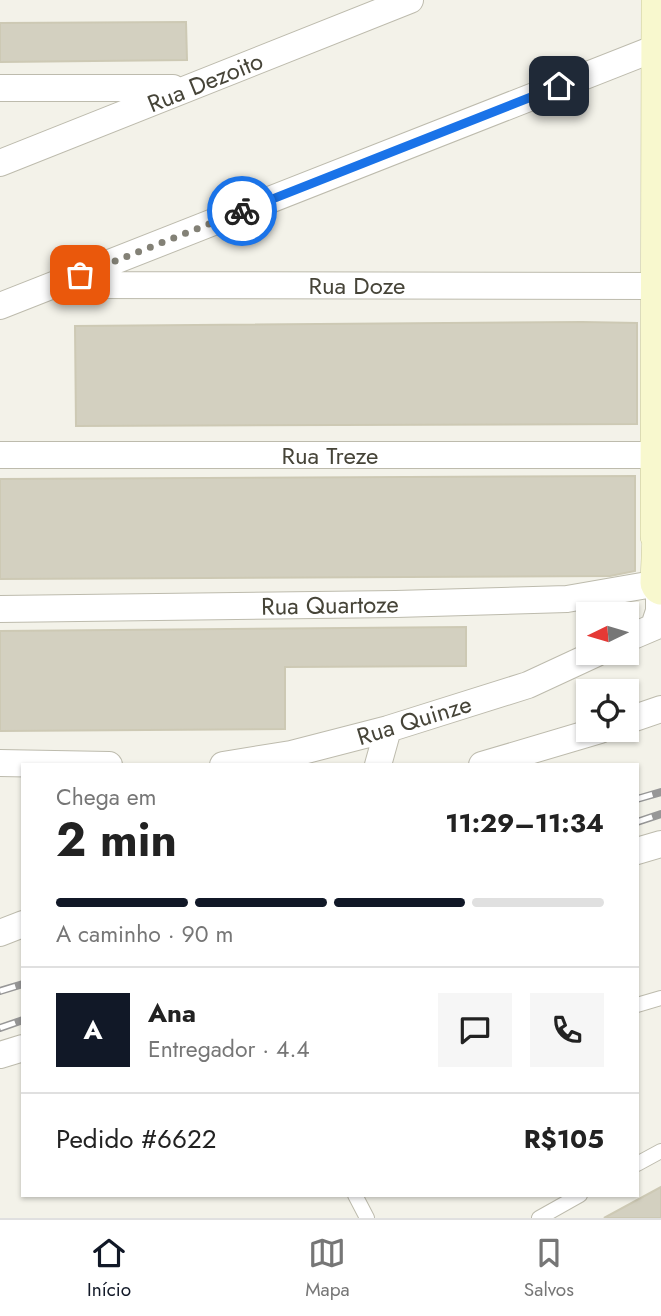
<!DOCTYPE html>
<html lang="pt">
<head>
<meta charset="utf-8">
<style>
  :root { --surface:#fff; --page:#f6f6f6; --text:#222; --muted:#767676; --line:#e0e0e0; --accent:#111827 }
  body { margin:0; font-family:Jost,sans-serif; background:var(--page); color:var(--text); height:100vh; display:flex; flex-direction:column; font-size:26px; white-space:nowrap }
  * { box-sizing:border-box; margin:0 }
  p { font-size:23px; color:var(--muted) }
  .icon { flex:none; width:38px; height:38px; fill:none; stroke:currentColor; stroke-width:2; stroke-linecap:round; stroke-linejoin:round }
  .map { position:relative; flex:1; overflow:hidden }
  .drawer { position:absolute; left:21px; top:763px; width:618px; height:434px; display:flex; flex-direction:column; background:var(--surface); border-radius:0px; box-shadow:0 2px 5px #0004 }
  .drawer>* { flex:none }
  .needle { width:46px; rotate:265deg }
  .tools { position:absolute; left:576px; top:602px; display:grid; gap:14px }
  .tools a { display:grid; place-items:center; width:63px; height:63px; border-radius:0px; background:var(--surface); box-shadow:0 2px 5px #0004; font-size:35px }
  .pin { position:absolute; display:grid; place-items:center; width:60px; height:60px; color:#fff; margin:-30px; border-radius:14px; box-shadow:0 4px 10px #0006 }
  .courier { position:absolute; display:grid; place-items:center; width:70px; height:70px; margin:-35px; border:5px solid #1a73e8; border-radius:50%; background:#fff; color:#222; box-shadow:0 2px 9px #0007 }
  .head em { font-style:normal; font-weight:700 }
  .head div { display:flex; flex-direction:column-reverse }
  .head { display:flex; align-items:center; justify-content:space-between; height:119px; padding:0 35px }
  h1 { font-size:46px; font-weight:700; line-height:52px }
  .bar { display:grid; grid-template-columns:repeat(4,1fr); gap:10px 7px; align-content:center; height:84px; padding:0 35px }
  .bar i { height:9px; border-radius:5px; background:var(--line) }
  .bar .on { background:var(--accent) }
  .bar p { grid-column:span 4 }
  .line { display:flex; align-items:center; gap:18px; padding:0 35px; border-top:2px solid var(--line) }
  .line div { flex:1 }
  .round { display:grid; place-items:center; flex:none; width:74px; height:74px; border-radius:0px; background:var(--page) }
  .menu { display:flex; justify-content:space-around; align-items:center; height:98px; border-top:2px solid var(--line); background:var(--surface); font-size:19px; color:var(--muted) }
  .menu a { display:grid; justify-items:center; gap:4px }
  .menu .on { color:var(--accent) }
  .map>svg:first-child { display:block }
</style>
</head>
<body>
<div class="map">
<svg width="661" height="1218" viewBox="0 0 661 1218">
  <rect width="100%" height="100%" fill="#f3f2e9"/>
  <!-- building -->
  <path fill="#d3d0c0" stroke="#cdc9b4" stroke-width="2" d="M186,22l1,38 -187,2v-39z
    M582,322l55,1v101l-561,2 -1,-100z
    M635,476v95l-25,5 -610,3v-100z
    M466,627v39l-181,1v62l-285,2v-100z
    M661,1187v31h-57z"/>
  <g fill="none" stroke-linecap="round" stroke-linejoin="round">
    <defs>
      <path id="lane" d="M637,1005l24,-7
        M637,1164l24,-13
        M355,1195l12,23
        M539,1218l41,-23"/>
      <path id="street" d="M0,88h173
        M0,163l410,-163
        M70,285l590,1
        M0,306l661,-260
        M0,455h660
        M0,609l396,-5 171,-5 92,-16v28l-5,15
        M626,639l35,-15
        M626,721l35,-12
        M0,763l109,2
        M223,765l68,-11 97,-25 140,-44 69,-32
        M378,765l10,-36
        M482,765l118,-35
        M637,851l24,-7
        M0,933l23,-9
        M0,1055l23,-7"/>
      <path id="secondary" d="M661,534l-2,49 2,3
        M659,536l1,-536"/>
    </defs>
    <!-- lane casing -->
    <use href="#lane" stroke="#bdbbad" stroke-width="16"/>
    <!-- street casing -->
    <use href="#street" stroke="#bdbbad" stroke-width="28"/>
    <!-- secondary casing -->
    <use href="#secondary" stroke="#c7c69a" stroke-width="38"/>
    <!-- lane -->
    <use href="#lane" stroke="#fff" stroke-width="14"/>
    <!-- street -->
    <use href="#street" stroke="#fff" stroke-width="26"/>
    <!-- secondary -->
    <use href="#secondary" stroke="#f8f8ce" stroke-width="37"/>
    <defs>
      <path id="rail" d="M637,799l24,-7
        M637,822l24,-8
        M0,991l23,-7
        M0,1028l23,-8"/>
    </defs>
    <!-- rail casing -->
    <use href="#rail" stroke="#979797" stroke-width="8"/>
    <!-- rail -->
    <use href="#rail" stroke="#fff" stroke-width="5" stroke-dasharray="16" stroke-linecap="butt"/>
  </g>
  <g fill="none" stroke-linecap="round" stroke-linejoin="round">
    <!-- done -->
    <path stroke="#838176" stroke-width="7" stroke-dasharray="0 12.6" d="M80,275l162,-64"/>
    <!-- route -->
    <path stroke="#1a73e8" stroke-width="9" d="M242,211l317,-125"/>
  </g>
  <g text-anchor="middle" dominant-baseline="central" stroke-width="5" stroke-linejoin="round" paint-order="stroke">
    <!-- street labels -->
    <g font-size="24" fill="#464438" stroke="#fff">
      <text transform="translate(205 82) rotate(-22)">Rua Dezoito</text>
      <text x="357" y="285">Rua Doze</text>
      <text x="330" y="455">Rua Treze</text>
      <text transform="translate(330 605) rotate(-1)">Rua Quartoze</text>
      <text transform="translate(414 720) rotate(-17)">Rua Quinze</text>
    </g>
  </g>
</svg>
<div class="tools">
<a><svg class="needle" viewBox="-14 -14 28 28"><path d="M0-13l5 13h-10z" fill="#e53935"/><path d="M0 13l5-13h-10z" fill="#767676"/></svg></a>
<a><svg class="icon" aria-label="locate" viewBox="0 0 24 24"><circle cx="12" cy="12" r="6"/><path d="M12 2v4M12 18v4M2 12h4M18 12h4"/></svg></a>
</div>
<div class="pin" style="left:80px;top:275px;background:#ea580c"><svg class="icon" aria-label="bag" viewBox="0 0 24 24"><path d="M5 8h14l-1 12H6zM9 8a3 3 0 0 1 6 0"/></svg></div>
<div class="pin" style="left:559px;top:86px;background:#1f2937"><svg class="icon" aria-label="home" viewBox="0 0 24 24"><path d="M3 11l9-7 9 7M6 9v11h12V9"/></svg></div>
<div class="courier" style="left:242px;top:211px"><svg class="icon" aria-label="bike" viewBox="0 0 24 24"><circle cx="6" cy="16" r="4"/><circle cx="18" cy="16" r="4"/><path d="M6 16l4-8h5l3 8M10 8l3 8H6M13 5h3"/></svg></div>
<section class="drawer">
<div class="head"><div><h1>2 min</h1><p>Chega em</p></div><em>11:29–11:34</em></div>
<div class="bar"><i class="on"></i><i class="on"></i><i class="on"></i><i></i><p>A caminho · 90 m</p></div>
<div class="line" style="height:126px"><b class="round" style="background:var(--accent);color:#fff">A</b><div><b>Ana</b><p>Entregador · 4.4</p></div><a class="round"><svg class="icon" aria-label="chat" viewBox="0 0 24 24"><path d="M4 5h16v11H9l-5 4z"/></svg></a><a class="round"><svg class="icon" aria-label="phone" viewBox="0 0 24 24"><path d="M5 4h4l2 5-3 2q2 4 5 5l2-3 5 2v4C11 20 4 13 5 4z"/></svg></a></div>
<div class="line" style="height:91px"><div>Pedido #6622</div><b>R$105</b></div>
</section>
</div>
<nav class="menu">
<a class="on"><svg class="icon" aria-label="home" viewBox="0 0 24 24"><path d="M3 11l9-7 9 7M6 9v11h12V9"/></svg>Início</a>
<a><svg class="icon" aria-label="map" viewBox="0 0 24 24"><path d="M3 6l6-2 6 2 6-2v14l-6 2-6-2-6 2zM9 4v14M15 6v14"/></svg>Mapa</a>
<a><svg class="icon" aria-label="saved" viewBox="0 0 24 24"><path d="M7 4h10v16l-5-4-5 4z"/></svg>Salvos</a>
</nav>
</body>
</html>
